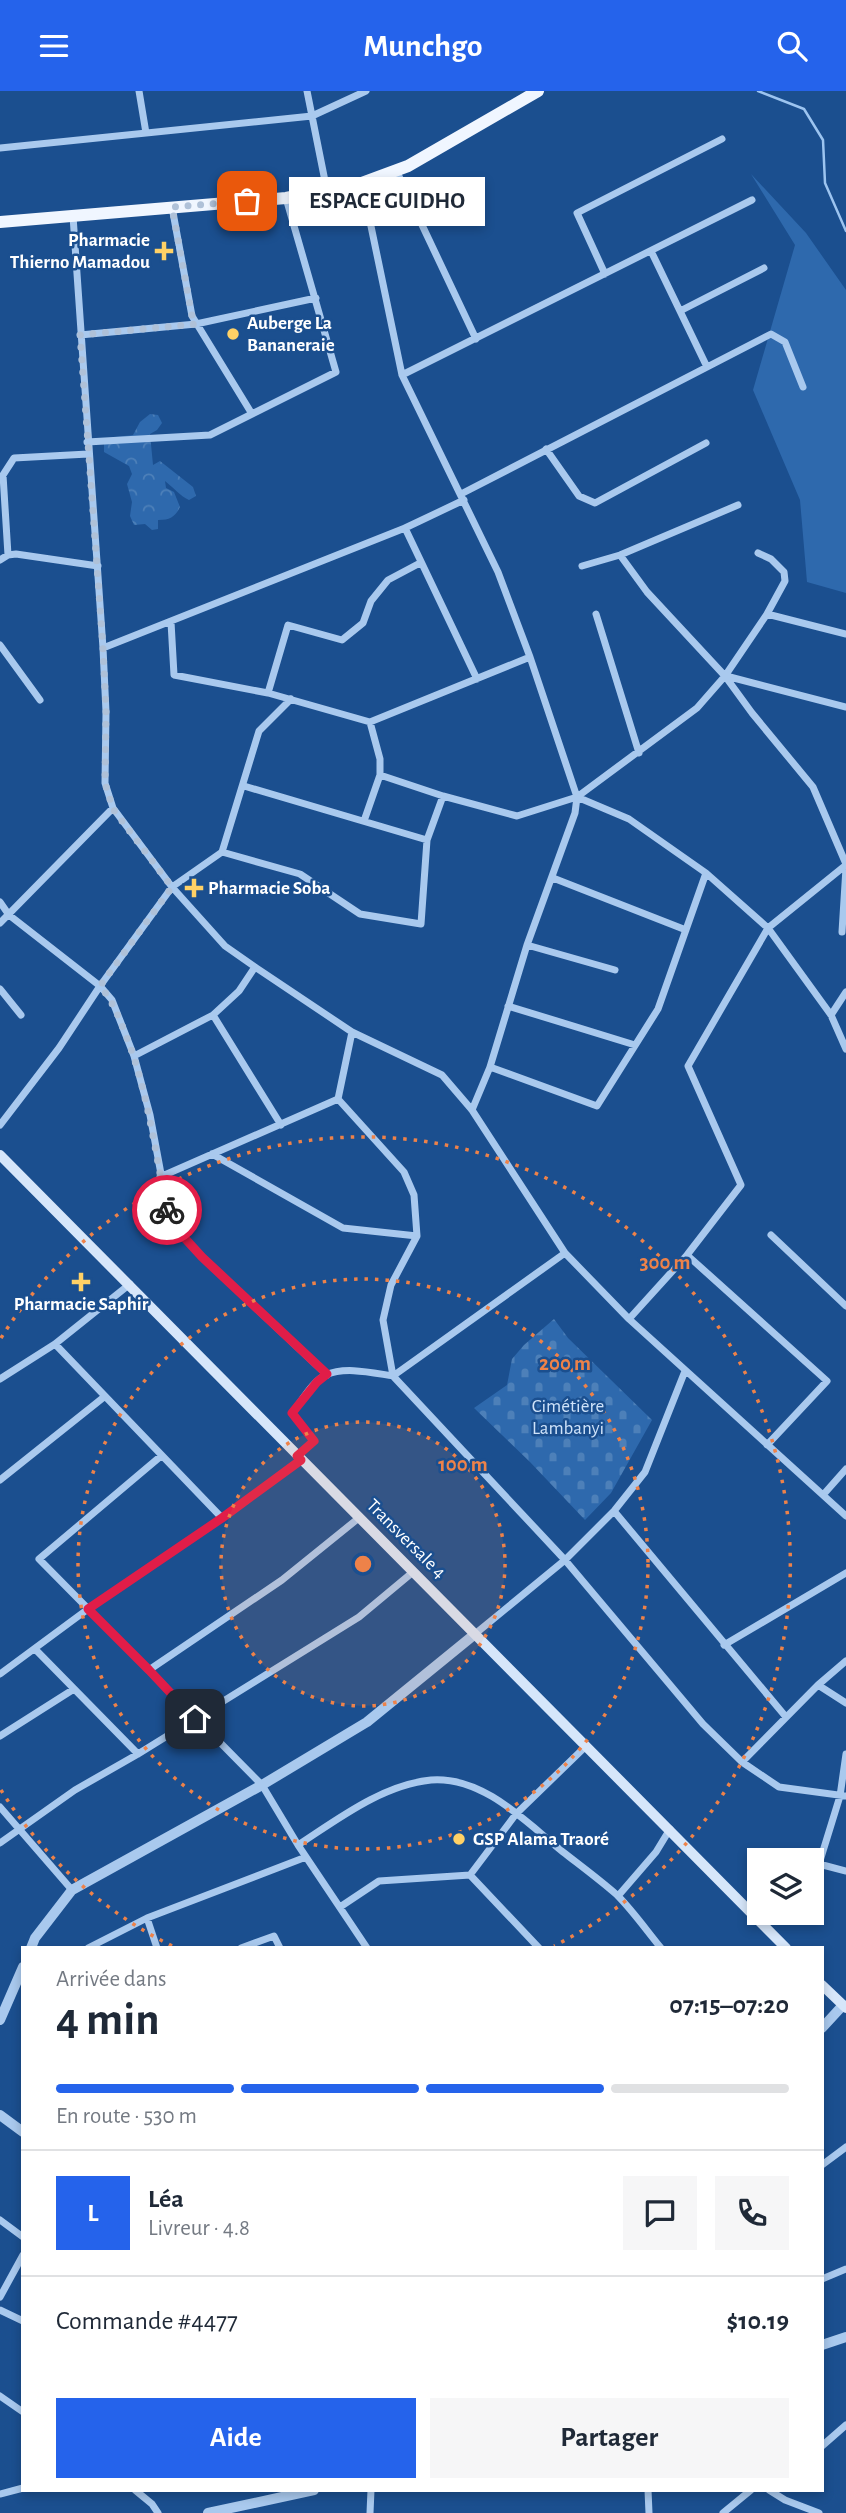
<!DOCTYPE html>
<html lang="fr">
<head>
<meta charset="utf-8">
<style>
  :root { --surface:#fff; --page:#f6f6f7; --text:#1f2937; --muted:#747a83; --line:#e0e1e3; --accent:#2563eb }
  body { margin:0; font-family:"Alegreya Sans",sans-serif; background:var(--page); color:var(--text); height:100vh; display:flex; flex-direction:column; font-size:26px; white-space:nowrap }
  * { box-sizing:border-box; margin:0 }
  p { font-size:23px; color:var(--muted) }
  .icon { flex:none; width:38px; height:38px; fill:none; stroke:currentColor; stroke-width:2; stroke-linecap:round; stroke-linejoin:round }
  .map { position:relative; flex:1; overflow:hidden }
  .drawer { position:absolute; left:21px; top:1855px; width:803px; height:546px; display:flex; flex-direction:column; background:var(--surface); border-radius:0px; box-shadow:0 4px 10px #0003 }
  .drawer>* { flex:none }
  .fabs { position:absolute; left:747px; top:1757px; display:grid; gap:14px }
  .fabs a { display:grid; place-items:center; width:77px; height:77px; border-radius:0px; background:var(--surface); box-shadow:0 4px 10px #0003; font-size:35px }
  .pin { position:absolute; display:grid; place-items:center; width:60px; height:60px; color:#fff; margin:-30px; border-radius:14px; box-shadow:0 4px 10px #0006 }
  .courier { position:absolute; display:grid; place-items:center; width:70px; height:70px; margin:-35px; border:5px solid #e11d48; border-radius:50%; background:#fff; color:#222; box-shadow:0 2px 9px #0007 }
  .bubble { position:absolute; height:49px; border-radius:0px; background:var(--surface); box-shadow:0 4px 10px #0003; font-size:23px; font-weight:700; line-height:49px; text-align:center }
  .headline em { font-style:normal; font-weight:700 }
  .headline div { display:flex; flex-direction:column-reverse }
  .headline { display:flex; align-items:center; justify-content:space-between; height:119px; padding:0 35px }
  h1 { font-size:46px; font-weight:700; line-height:52px }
  .bar { display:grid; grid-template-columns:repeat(4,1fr); gap:10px 7px; align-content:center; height:84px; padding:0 35px }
  .bar i { height:9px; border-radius:5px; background:var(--line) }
  .bar .selected { background:var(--accent) }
  .bar p { grid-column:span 4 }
  .line { display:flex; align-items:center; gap:18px; padding:0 35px; border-top:2px solid var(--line) }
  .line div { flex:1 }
  .round { display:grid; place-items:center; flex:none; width:74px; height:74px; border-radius:0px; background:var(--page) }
  .primary-button { display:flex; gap:14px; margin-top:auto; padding:14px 35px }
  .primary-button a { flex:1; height:80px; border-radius:0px; background:var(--accent); color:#fff; font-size:28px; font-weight:700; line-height:80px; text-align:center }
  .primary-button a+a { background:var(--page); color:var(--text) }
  header { display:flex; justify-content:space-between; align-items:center; height:91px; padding:0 35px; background:var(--accent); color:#fff; font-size:32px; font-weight:700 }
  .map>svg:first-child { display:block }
</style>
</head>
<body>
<header><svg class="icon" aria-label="menu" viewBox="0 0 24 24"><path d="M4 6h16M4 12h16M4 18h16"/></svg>Munchgo<svg class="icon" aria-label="search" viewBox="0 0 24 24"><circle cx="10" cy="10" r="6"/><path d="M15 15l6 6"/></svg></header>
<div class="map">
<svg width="846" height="2422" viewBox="0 0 846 2422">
  <defs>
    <pattern id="forest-crowns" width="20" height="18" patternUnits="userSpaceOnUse" patternTransform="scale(1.75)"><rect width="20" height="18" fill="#2e69ad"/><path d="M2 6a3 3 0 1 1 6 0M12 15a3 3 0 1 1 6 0" fill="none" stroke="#4d80b9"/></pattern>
    <pattern id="cemetery-stones" width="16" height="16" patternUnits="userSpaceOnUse" patternTransform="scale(1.75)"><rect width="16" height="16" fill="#2e69ad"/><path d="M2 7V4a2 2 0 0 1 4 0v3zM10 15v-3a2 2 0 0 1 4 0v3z" fill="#4d80b9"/></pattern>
  </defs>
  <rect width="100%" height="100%" fill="#1b4f8f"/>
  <!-- green -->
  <path fill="#2e69ad" d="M751,83l55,59 40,57v303l-39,-11 -7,-82 -47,-110 42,-145z"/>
  <!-- forest -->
  <path fill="url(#forest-crowns)" d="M150,323l8,1 4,8 -5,7 -7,4 3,31 7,-4 33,26 3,9 -7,4c-9,-4 -16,-13 -24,-19l1,7 8,4 6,15c-5,10 -10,13 -22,13v9l-6,1 -7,-6 -11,1 -4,-9 2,-14 -5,-18 5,-10 -3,-8 -25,-14v-8l11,-7 18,-2 7,-13z"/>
  <!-- cemetery -->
  <path fill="url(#cemetery-stones)" d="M554,1228l14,19 84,82 -41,73 -26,27 -55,-58 -56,-54 33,-23 5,-26 12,-14z"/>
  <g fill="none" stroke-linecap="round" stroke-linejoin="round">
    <!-- stream -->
    <path stroke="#9cc4f0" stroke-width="2.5" d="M758,0l46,18 19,31 2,43 21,48"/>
    <!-- minor -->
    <path stroke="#a9c9ee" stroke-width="7" d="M139,0l7,42
      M307,0l20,100
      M0,57l312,-32 54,-25
      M396,79l80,169
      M362,92l40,192 96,197 32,85 47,140
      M73,125l30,432 3,64 -1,71 8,25 59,79 53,59 30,21 97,65 90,43 30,35 93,143 64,66 217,197
      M651,160l56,116
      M605,183l-28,-61 145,-74
      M680,220l84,-43
      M80,244l116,-11 120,-26
      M402,284l350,-175
      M252,323l84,-42 -50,-174
      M87,351l123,-7 42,-21 -60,-98 -20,-109
      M546,358l33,47 16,7 111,-60
      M461,403l310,-160 14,8 18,45
      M405,437l72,151
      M8,464l-5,-80 11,-17 74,-4
      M620,464l27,37 78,84 27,37 61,74 33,77
      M0,469l8,-5 8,-1 82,12
      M582,475l38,-11 118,-50
      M596,523l43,139
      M767,523l79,20
      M171,531l3,53 94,18 102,29 160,-65
      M0,554l40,55
      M103,557l302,-120 59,-28
      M726,585l120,31
      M268,602l20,-68 54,15 21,-17 8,-22 17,-21 32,-17
      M380,684l63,21 74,20 60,-19 52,22 77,54 62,55 63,87 15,34
      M244,695l183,54
      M364,730l16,-46v-16l-10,-37
      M222,761l78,22 60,40 61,10 6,-84 16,-44
      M553,787l133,52
      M0,811l9,13 91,71 12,14 22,56 16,59 20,107 32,35 125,118
      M0,832l113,-115
      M842,841l4,-64
      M527,854l88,25
      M0,898l21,26
      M508,915l127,39
      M213,924l68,110
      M831,924l15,-23
      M134,965l79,-41 26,-24 16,-24
      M490,976l107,39 61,-97 48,-136
      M338,1008l66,73 10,23 3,41 -26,49 -8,35 10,56 172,-123
      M472,1019l18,-43 37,-122 48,-132 2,-16 120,-89 28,-32 42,-62 18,-33 -1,-9 -13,-13 -13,-6
      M0,1034l59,-77 41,-62 72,-99 50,-35 37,-121 32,-32
      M212,1063l131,74 74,8
      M160,1086l178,-78 14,-67
      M771,1144l75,71
      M687,1164l140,126 -60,64
      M629,1228l58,-64 54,-70 -53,-119 80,-138 78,-63
      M55,1253l167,174
      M0,1288l55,-35 75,-60
      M161,1365l-122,103 223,226 36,60 69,103
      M297,1365l17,-15 -22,-28c10,-12 20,-32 34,-38 19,-9 47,-2 67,1l172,184 138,164 39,38 37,25 67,9
      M0,1389l104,-83
      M823,1404l23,-26
      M614,1420l172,206
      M475,1543l90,-74 49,-49 31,-39 40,-101
      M724,1554l122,-72
      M35,1558l103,105
      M149,1579l133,-90 78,-63
      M0,1583l88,-65 134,-91 79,-58
      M818,1594l28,18
      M0,1645l74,-47
      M846,1663l-6,42 -21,68 27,7
      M742,1671l76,-77 28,-24
      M0,1716l72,83
      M0,1752l75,-53 63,-36 221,-137 54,-45
      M298,1754c40,-26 84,-60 133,-65 52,-4 95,42 132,72 18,14 37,28 54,43 16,16 30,36 44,53
      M470,1784l46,-61 69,-67
      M618,1805l38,-44 14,-23
      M340,1816l39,-26 91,-6 69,73
      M147,1827l10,30
      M88,1857l59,-30 159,-61
      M241,1857l33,-12 6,12
      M822,2074l24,-18
      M0,2129l23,17
      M822,2188l24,-10
      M0,2206l23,-42
      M0,2219l23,11
      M0,2305l23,16
      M822,2355l24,-21
      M135,2399l17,14 6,9
      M648,2399l1,23
      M769,2399l16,10 34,13
      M0,2403l23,-6
      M370,2422l1,-23
      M723,2422l28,-23"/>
    <!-- tertiary -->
    <path stroke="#a9c9ee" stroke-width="10" d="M31,1857l4,-10 37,-48 190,-105 105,-63 108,-88
      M0,1929l23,-53
      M822,1937l21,-23
      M0,2024l23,17
      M822,2254l24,-8
      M208,2422l106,-23"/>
    <!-- secondary -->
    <path stroke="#d6e6fa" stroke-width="10" d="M0,1064l786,793
      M822,1894l24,23"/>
    <!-- primary -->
    <path stroke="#f0f6ff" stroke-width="12" d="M0,131l286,-24 76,-15 46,-17 130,-75"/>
  </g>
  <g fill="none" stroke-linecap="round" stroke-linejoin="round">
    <!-- done -->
    <path stroke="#afc1d8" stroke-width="7" stroke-dasharray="0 12.6" d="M167,1119c-12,-58 -19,-117 -40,-172 -8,-20 -14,-37 -27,-52l72,-99 -59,-78 -8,-26 1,-71 -3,-64 -23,-313 116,-11 -4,-8 -20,-109 75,-6"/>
    <!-- route -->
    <path stroke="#e11d48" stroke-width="9" d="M167,1119l3,12 32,35 125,117 -10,8 -25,31 22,28 -17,15 4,4 -79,58 -134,91 61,61 46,49"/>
  </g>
  <!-- distance rings -->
  <circle cx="363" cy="1473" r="142" fill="#ee8249" fill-opacity=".12"/>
  <g fill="none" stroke="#ee8249" stroke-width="3.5" stroke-dasharray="3.5 7">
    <circle cx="363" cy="1473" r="142"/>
    <circle cx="363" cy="1473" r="285"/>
    <path d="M172 1855A427 427 0 0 1 1 1699M1 1247A427 427 0 1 1 554 1855"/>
  </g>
  <!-- markers -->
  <g fill="#ffd166" stroke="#1b4f8f" stroke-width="2.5">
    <path d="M160.5 149.5h7v7h7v7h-7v7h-7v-7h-7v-7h7z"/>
    <circle cx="233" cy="243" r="7"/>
    <path d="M190.5 786.5h7v7h7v7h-7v7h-7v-7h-7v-7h7z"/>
    <path d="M77.5 1180.5h7v7h7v7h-7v7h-7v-7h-7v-7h7z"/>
    <circle cx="459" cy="1748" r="7"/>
  </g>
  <g text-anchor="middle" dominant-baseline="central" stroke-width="5" stroke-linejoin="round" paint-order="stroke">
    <!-- poi labels -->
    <g font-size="19" font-weight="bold" fill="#fff" stroke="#1b4f8f" text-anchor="start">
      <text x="150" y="149" text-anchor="end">Pharmacie<tspan x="150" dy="22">Thierno Mamadou</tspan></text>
      <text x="247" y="232">Auberge La<tspan x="247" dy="22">Bananeraie</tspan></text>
      <text x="208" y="797">Pharmacie Soba</text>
      <text x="81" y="1213" text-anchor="middle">Pharmacie Saphir</text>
      <text x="473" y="1748">GSP Alama Traoré</text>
    </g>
    <!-- park labels -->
    <g font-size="19" fill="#cfe3fa" stroke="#1b4f8f">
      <text x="568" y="1315">Cimétière<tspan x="568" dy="22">Lambanyi</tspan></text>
    </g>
    <!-- street labels -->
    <g font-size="19" fill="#fff" stroke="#1b4f8f">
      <text transform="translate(406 1448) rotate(45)">Transversale 4</text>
    </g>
  </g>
  <circle cx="363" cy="1473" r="10" fill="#ee8249" stroke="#1b4f8f" stroke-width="3.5"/>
  <g font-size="21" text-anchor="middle" font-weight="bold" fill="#ee8249" stroke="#1b4f8f" stroke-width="5" stroke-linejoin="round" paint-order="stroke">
    <text x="665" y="1178">300 m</text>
    <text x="565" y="1279">200 m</text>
    <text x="463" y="1380">100 m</text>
  </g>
</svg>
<div class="fabs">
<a><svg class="icon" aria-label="layers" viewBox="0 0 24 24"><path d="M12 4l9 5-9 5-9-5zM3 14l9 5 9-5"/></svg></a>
</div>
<div class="pin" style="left:247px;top:110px;background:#ea580c"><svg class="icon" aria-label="bag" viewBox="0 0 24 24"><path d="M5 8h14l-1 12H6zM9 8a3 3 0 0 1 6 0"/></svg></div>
<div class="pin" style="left:195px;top:1628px;background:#1f2937"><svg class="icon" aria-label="home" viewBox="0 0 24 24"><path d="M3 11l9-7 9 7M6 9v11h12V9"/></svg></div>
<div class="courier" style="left:167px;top:1119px"><svg class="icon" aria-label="bike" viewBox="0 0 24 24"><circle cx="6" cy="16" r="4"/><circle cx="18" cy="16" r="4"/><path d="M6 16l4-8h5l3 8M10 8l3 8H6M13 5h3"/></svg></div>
<div class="bubble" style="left:289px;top:86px;width:196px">ESPACE GUIDHO</div>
<section class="drawer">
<div class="headline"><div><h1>4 min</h1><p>Arrivée dans</p></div><em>07:15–07:20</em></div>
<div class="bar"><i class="selected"></i><i class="selected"></i><i class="selected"></i><i></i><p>En route · 530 m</p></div>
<div class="line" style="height:126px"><b class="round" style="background:var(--accent);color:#fff">L</b><div><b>Léa</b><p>Livreur · 4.8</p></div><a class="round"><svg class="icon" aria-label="chat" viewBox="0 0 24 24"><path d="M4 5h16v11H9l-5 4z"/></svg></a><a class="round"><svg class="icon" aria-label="phone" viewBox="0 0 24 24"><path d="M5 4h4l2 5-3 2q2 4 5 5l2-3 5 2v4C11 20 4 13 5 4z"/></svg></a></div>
<div class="line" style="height:91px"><div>Commande #4477</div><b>$10.19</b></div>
<div class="primary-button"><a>Aide</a><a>Partager</a></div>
</section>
</div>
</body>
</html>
